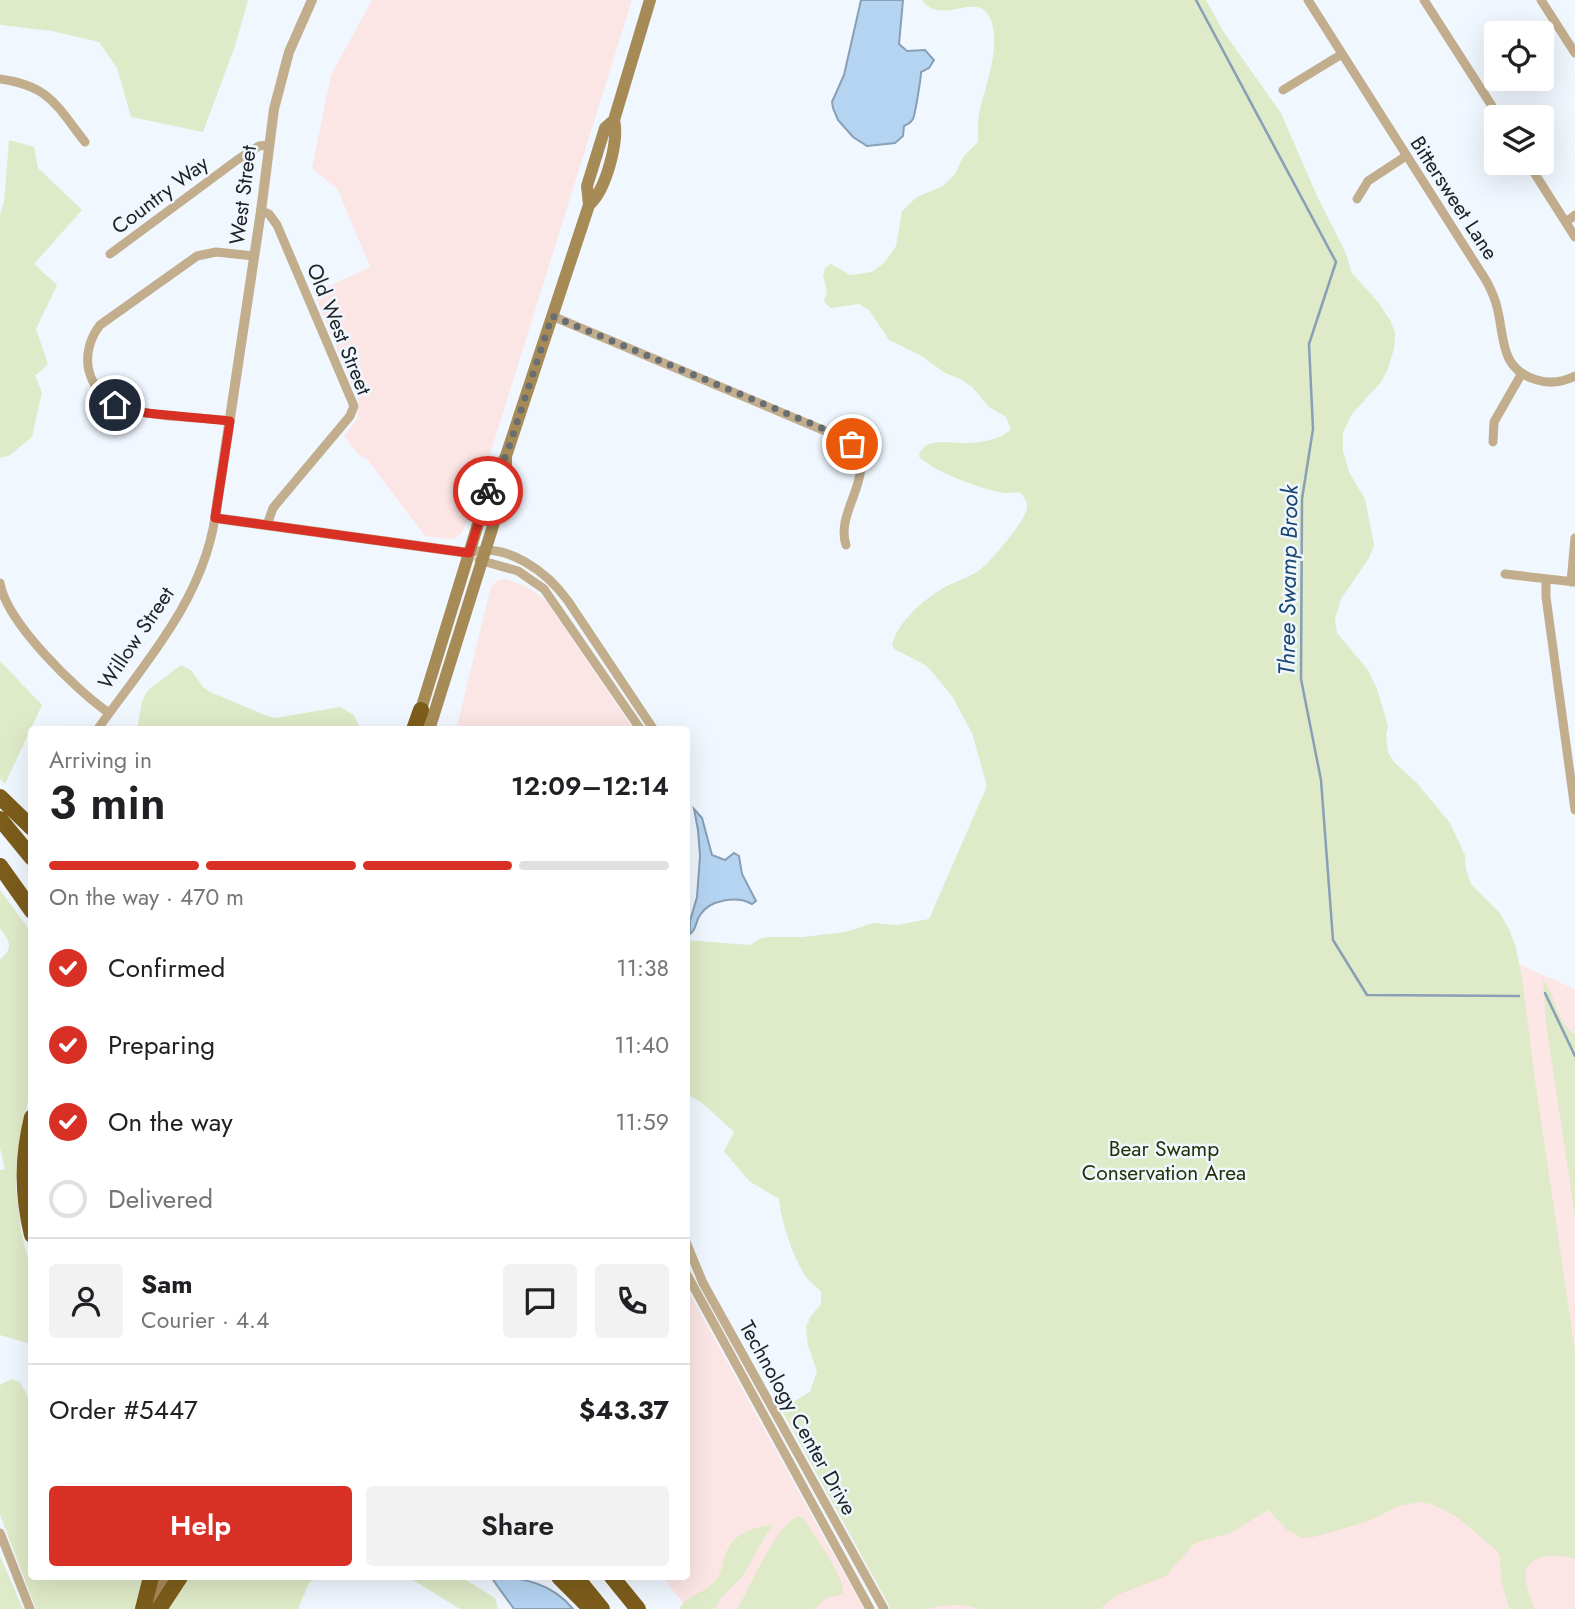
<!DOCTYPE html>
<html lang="en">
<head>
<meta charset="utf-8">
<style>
  :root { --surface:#fff; --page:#f2f2f2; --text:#202124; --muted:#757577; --line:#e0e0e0; --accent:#d93025 }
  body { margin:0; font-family:Jost,sans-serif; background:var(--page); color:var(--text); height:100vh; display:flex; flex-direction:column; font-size:26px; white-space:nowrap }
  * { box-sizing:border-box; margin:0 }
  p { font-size:23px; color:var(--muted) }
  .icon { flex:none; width:38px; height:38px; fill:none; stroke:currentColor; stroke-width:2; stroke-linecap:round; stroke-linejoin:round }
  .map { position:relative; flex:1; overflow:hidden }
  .side { position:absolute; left:28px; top:726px; width:662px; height:854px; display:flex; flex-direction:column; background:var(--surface); border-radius:7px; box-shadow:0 7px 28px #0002 }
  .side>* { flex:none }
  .tools { position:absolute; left:1484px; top:21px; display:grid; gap:14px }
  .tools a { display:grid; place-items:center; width:70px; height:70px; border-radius:7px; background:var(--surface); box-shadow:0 7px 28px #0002; font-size:35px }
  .pin { position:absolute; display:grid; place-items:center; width:60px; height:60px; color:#fff; margin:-30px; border:4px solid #fff; border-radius:50%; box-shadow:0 2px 7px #0007 }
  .courier { position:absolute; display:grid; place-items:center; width:70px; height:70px; margin:-35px; border:5px solid #d93025; border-radius:50%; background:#fff; color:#222; box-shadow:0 2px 9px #0007 }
  .head em { font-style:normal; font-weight:600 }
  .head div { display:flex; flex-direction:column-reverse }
  .head { display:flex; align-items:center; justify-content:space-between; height:119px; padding:0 21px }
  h1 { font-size:46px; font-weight:600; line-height:52px }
  .bar { display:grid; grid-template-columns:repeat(4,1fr); gap:10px 7px; align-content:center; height:84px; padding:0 21px }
  .bar i { height:9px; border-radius:5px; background:var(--line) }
  .bar .active { background:var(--accent) }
  .bar p { grid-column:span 4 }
  .line { display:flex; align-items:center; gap:18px; padding:0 21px; border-top:2px solid var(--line) }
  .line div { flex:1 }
  .round { display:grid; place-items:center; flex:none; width:74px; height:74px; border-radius:7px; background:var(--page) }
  ol { padding:0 21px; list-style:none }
  li { display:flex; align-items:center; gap:21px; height:77px }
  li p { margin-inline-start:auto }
  li .icon { padding:7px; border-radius:50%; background:var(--accent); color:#fff; stroke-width:4 }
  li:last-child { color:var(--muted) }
  li i { width:38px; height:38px; border:4px solid var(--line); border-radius:50% }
  .cta { display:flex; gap:14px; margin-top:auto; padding:14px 21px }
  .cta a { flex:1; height:80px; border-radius:7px; background:var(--accent); color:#fff; font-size:28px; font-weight:600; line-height:80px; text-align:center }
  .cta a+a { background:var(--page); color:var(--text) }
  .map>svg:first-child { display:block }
</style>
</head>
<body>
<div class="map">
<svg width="1575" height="1609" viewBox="0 0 1575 1609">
  <rect width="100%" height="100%" fill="#f0f7ff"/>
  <!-- commercial -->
  <path fill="#fce6e5" d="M372,0h260l-158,506 -12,26 -6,6 -6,1 -25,-3 -59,-78 -6,-2 -16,-20 13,-17 2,-16 -45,-110 56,-26 -32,-77 -26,-22 19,-93z
    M507,579l21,8 18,14 88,129h-178l35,-144 8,-6z
    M686,1287l137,249 41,73h-176l-26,-32h24z
    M1320,1448l255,107v54h-684z"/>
  <!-- industrial -->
  <path fill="#fce6e6" d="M1516,963l59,26v410z"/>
  <!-- green -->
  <path fill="#dfeac8" d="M0,0h248l-13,46 -32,86 -72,-15 -14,-49 -18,-26 -47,-11 -52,-6z
    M922,0h284l17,31 58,82 36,83 28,55 7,22 26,29 12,18 5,12 -1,17 -7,22 -6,11 -29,32 -9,19v18l6,21 16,27 9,46 -5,13 -28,41 -6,20 2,14 31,37 9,19 11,37 -2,10 2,16 6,10 22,20 34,41 15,32 1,14 5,15 28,28 10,17 7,19 6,29 12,96 41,278v208c-20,-6 -54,-6 -49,23 1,9 6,19 9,27h-26l-8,-30 -1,-23 -3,-5 -40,-34 -26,-13 -11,-2 -21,4 -33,16 -52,15 -12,1 -15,-8 -19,-20 -37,23 -36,10 -29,33 -49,19 -17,14h-121c-18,-7 -35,-3 -53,0 -11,0 -24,0 -35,0l-110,-200 29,-17 7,-21 -9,-25 -2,-19 5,-11 10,-12v-12c-4,-6 -11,-9 -15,-15 -13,-20 -25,-56 -27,-78l-30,-18 -25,-30 10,-19 -33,-30 -15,-8v-154l64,5 11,-7 8,-1h33l44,-5 27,-9 24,2 32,-6 58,-133 -15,-53 -20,-37 -25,-30 -33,-17 -2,-4c6,-24 33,-47 55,-59 12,-6 23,-9 34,-17 10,-8 45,-49 46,-61 1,-6 -3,-11 -6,-15 -6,-1 -11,0 -17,0 -24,-4 -67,-20 -85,-36 3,-22 34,-13 50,-14 15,-1 31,-3 42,-14l-5,-12 -17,-10 -17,-20 -12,-8 -15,-6 -25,-18 -31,-15 -20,-30 -10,-6 -28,4 -7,-6 3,-11 -4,-15 2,-8 6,-4 19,11 22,-3 13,-10 11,-16 6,-35 15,-14 26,-11 12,-12 8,-17 15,-15c0,-10 -1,-22 2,-33 6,-25 27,-79 3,-100 -18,-9 -44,14 -61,-9z
    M9,140l25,7 4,21 44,42 -48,54 23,21 -21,44 12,35 -13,12 7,16 -10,45 -22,18 -10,3v-244l4,-12z
    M0,661l42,44 -37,79 -5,-5z
    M181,665l10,5 12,17 7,5 57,24 8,2 65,-11 14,8 7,15h-224l5,-29 6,-11z
    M0,890l31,42v158l-11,43 -4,53 4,40 6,27 5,11v74l-4,5 -27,-8v-165l5,-1 -5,-21v-189c14,-10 10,-19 0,-30z
    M1543,980c15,19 10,37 32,55v181l-29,-193z
    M11,1379l9,3 11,20 1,175h112l-9,32h-99l-36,-94v-130z
    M799,1516l5,3c11,19 41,57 39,75l-17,4 -11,11h-78c13,-21 39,-86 62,-93z
    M772,1525l-30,52 -21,21 -6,11h-36c8,-14 24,-15 35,-27 6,-6 7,-12 9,-20 6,-26 24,-34 49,-37z
    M0,1556l23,53h-23z
    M190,1577h128l-9,6 -11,26h-132z
    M408,1577h53l34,21 3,11h-38z"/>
  <!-- water -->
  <path fill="#b5d4f2" stroke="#889fb5" stroke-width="2" d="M861,0h42l-4,44 8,7 18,-1 9,10 -5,8 -8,4c0,6 -6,43 -8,47 -3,5 -4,4 -9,7l-1,10 -8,7 -28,3 -14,-9 -15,-17 -5,-12 -1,-6 12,-27z
    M694,809l8,9 10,37 13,5 9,-7 5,3 3,18 14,27 -4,3c-15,-8 -42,-5 -52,11 -5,7 -3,14 -10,19v-13l7,-24 3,-41 -2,-26z
    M491,1577c31,0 61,6 82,32h-59z"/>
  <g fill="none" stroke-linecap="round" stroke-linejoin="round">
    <!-- stream -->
    <path stroke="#889fb5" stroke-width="2.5" d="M1196,0l140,262 -27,82 4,85 -11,70 -1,180 20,101 12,160 34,55 152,1
      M1545,993l30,63"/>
    <!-- minor -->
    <path stroke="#c2ae8d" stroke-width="9" d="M1308,0l179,282c4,8 8,16 10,25 8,31 2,62 40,73 13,4 26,2 38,-4
      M1424,0l75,117
      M1541,0l34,53
      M0,79c50,7 56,26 85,63
      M1283,90l59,-36
      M1528,163l47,74
      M1357,199l11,-18 38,-25
      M261,211l8,3 8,11 77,181 -4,10 -77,92 -6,17
      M1566,222l9,-7
      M110,254l127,-94 22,-14 9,-1
      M552,316l297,125c33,30 -15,69 -3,104
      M230,421c-42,-7 -128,3 -141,-50 -4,-16 1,-33 11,-46l97,-69 19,-4 38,4
      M1493,442l1,-20 28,-49
      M469,553c38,-12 79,20 99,48l86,129
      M479,560l39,11 26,18 97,141
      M1505,574l70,8
      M1546,579v18l29,213
      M1571,582l4,-44
      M0,583c6,39 77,108 109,130
      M97,730c47,-66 105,-129 118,-212
      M686,1242l17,41 181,326
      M686,1273l184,336
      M0,1533l30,76"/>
    <!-- tertiary -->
    <path stroke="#c2ae8d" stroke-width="10" d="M312,0l-23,52 -15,57 -13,102 -46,307 254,35"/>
    <!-- secondary -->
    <path stroke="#a78b57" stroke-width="12" d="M589,205l-2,-19 18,-58 9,-8
      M419,716l71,-231 16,-29 83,-251c17,-15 30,-64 25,-85l36,-120
      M429,730l73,-233 4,-21v-20
      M156,1609l9,-32"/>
    <!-- motorway -->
    <path stroke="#7d5d1b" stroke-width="16" d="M414,730l7,-20
      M0,797l32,31
      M0,819l32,39
      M0,866l32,45
      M32,1117c-10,40 -10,78 0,118
      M559,1577l32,32
      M576,1577l26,32
      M612,1577l26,32
      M143,1609l8,-32
      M159,1609l21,-32"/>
  </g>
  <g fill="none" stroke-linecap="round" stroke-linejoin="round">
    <!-- done -->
    <path stroke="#696e73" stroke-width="7" stroke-dasharray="0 12.6" d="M488,491l7,-19 11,-16 46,-140 289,120 11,8"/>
    <!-- route -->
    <path stroke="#d93025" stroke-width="9" d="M115,405l31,8 84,8 -15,97 254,35 19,-62"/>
  </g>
  <g text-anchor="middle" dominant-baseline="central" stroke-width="5" stroke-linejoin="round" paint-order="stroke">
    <!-- street labels -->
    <g font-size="21" fill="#202427" stroke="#f0f7ff">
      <text transform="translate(160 195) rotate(-37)">Country Way</text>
      <text transform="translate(243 195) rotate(-83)">West Street</text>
      <text transform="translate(1454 198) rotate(57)">Bittersweet Lane</text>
      <text transform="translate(339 329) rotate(68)">Old West Street</text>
      <text transform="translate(136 638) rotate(-56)">Willow Street</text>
      <text transform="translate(798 1418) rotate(61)">Technology Center Drive</text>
    </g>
    <!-- park labels -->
    <g font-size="21" fill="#263002" stroke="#f0f7ff">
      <text x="1164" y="1149">Bear Swamp<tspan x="1164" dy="24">Conservation Area</tspan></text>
    </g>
    <!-- water labels -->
    <g font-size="23" font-style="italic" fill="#1a4870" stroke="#f0f7ff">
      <text transform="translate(1288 580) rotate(-89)">Three Swamp Brook</text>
    </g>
  </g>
</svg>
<div class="tools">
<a><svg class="icon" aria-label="locate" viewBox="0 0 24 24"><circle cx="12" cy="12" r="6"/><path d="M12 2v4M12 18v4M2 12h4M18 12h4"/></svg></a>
<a><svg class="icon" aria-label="layers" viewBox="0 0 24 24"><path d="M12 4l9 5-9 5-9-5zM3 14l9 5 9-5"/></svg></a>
</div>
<div class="pin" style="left:852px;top:444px;background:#ea580c"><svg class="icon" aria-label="bag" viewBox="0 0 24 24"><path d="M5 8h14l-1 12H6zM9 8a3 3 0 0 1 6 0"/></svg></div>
<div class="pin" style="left:115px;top:405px;background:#1f2937"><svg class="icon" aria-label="home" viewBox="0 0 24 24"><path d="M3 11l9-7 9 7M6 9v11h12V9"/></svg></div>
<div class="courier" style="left:488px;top:491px"><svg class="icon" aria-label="bike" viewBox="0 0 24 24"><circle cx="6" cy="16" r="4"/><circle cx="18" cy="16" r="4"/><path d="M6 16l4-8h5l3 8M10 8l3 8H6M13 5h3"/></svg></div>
<section class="side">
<div class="head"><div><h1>3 min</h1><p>Arriving in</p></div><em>12:09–12:14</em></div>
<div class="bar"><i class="active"></i><i class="active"></i><i class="active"></i><i></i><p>On the way · 470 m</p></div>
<ol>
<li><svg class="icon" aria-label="check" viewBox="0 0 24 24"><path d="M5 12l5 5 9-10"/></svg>Confirmed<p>11:38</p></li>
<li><svg class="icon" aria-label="check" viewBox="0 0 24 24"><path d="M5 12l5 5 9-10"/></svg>Preparing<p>11:40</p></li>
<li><svg class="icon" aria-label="check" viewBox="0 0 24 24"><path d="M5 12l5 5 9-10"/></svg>On the way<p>11:59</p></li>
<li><i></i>Delivered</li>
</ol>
<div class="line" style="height:126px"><a class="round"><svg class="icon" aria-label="person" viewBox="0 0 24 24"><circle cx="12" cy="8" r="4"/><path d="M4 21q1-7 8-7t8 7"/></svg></a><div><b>Sam</b><p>Courier · 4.4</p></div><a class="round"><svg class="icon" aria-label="chat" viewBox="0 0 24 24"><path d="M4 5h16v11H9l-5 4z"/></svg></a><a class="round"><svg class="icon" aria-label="phone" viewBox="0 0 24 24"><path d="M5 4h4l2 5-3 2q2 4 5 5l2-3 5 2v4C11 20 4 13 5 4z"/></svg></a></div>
<div class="line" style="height:91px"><div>Order #5447</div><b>$43.37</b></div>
<div class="cta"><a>Help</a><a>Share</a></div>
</section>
</div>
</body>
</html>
